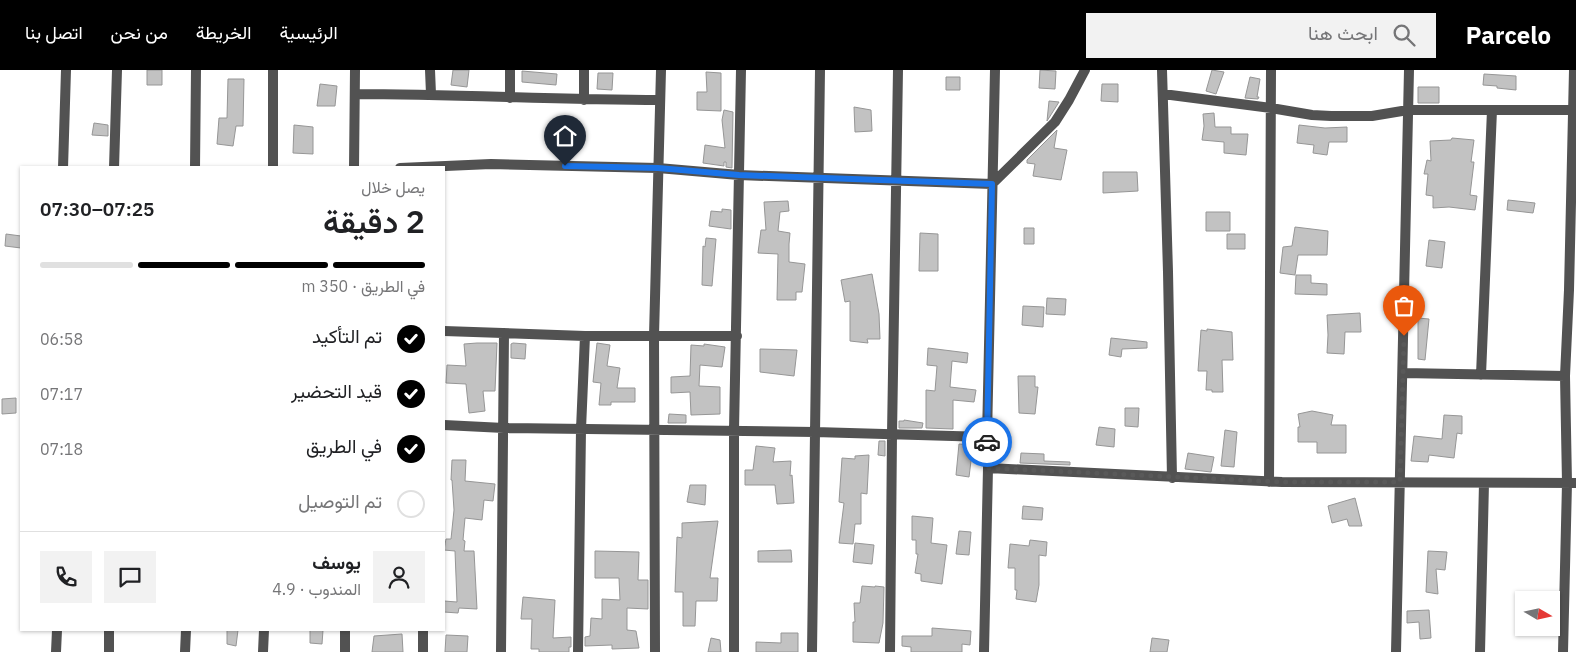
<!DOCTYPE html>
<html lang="ar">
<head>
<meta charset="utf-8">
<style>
  :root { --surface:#fff; --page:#f2f2f2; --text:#202124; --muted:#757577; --line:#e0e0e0; --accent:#000 }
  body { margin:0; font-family:"IBM Plex Sans",Vazirmatn,sans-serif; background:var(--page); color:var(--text); direction:rtl; height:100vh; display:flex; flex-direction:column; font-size:19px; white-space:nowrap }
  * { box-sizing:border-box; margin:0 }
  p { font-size:16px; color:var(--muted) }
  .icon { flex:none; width:28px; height:28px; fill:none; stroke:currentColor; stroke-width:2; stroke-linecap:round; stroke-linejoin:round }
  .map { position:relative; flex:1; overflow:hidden; direction:ltr }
  .side { position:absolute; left:20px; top:96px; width:425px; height:465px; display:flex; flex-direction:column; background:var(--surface); border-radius:0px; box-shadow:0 1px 4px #0004; direction:rtl }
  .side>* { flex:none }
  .needle { width:32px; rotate:99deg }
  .buttons { position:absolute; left:1515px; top:521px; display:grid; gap:10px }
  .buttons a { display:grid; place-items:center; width:45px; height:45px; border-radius:0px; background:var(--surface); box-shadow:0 1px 4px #0004; font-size:25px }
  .pin { position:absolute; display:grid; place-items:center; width:42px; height:42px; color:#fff; margin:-51px -21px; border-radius:50% 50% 50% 0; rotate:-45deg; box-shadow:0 0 5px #0007 }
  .pin .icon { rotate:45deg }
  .courier { position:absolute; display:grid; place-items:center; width:50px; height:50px; margin:-25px; border:4px solid #1a73e8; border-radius:50%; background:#fff; color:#222; box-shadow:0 1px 6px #0007 }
  .head em { font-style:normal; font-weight:600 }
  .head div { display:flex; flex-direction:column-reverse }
  .head { display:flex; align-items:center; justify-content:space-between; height:85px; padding:0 20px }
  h1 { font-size:32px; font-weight:600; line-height:38px }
  .bar { display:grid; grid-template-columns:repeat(4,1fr); gap:8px 5px; align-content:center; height:60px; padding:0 20px }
  .bar i { height:6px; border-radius:4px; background:var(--line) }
  .bar .on { background:var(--accent) }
  .bar p { grid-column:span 4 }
  .line { display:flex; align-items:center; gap:12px; padding:0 20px; border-top:1px solid var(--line) }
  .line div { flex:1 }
  .round { display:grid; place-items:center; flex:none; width:52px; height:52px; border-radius:0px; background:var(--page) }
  ol { padding:0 20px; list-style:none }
  li { display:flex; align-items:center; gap:15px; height:55px }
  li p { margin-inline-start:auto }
  li .icon { padding:5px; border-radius:50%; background:var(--accent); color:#fff; stroke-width:4 }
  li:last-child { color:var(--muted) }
  li i { width:28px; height:28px; border:2px solid var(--line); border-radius:50% }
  header { display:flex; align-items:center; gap:30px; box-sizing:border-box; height:70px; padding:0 25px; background:var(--accent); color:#fff }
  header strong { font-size:24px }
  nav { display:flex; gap:28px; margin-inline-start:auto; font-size:18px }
  .search { width:350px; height:45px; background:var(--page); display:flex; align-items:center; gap:12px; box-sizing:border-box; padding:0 18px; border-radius:0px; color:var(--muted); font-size:19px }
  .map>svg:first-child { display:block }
</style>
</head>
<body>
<header>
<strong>Parcelo</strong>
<div class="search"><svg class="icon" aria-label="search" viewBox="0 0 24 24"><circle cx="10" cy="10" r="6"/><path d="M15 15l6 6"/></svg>ابحث هنا</div>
<nav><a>الرئيسية</a><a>الخريطة</a><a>من نحن</a><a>اتصل بنا</a></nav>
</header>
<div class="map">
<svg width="1576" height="582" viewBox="0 0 1576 582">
  <rect width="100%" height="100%" fill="#fff"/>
  <!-- building -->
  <path fill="#c2c2c2" stroke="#969696" d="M147,0h15v15h-15z
    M453,0h16l-2,17 -16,-2z
    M1040,0l16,1 -1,18 -16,-1z
    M1212,0l12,2 -8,22 -10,-3z
    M522,1l35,3 -1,11 -34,-3z
    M706,2l15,1v38l-24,-1v-18h10z
    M598,3h15l-1,17 -15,-1z
    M1484,4l32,2v14l-19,-2v-2l-14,-1z
    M946,7h14v13h-14z
    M1250,7l10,2 -3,18h2l-1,2 -13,-1z
    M228,9h16l-1,47h-7l-3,20 -16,-2 2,-26h8z
    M320,14l17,2 -2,20h-18z
    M1102,14h16v18l-17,-1z
    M1418,17h21v16h-21z
    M1049,31l10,1 -12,19z
    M854,37l17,3 1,21 -17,1z
    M724,40l9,2 -1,56 -6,-1v-5h-2v4l-21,-3 2,-18 20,3 -3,-28z
    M1214,43l1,14h16v7h17l-2,21 -22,-2v-11l-22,-2 2,-14 -1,-12z
    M94,53l14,2v11l-16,-1z
    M294,55l19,2v27l-20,-1z
    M1299,55l26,3 22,-1v15h-18l-2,13 -14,-2 1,-8 -17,-2z
    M1057,60l-3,18 13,2 -6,30 -28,-4 2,-12 -8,-1v-3z
    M1452,68l22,2 -3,22h3l-4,33 7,1 -2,14 -26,-3 -16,1v-12l-7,-1 2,-21h-4l3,-14 4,1 -1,-20 21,-1z
    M1103,102h34l1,19 -35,2z
    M1508,130l27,3 -2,10 -26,-3z
    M788,131l1,10 -9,1 -2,19 12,2 -1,11v18l16,2 -3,28h-6v8h-19l1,-46 -20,-1 3,-23h5l-2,-28z
    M722,139l9,1v19l-22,-3 2,-15 11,1z
    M1206,142h24v19h-24z
    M1295,157l33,4 -1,24h-29l-3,20 -15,-2 3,-26 9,-1z
    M1024,158h10v16h-10z
    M920,163l18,1v37h-19z
    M6,164l15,2v12l-16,-2z
    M1227,164h18v15h-18z
    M706,168l10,1 -4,47 -10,-1 1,-39 2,1z
    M1429,170l16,2 -3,26 -16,-2z
    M872,204l7,40 1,25h-13l1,4 -18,-2v-40l-5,1 -4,-22z
    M1296,205h15v8l16,1v11l-32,-1z
    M1047,228l19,1 -1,16 -19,-1z
    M1023,236l21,1 -1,20 -21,-2z
    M1360,243l1,19h-16l-1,22 -17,-1 1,-18 -1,-20z
    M1418,248l11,1 -4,41 -7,-1z
    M1207,259l25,3 1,28h-11l1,32h-11v-2h-6l1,-19h-9l3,-41 6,1z
    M1111,268l36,4v6l-25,1 -1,8 -12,-2z
    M477,273h20l-2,48h-12l2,20 -16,2 -3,-29 -20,-1 1,-18 19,1 -2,-22z
    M513,273l13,1 -1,15 -14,-1v-14z
    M597,273l13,2 -3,21 13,2 -3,20h18v14h-24v3h-12l2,-22 -8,-1z
    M704,274l21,3 -3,20 -22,-2 -1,21 21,1v27l-29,1 -1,-23 -19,1v-16l19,-1 1,-31 13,1z
    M928,278l40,5 -1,10 -15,-2 -2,26 26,3 -2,12 -21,-2v29l-27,-1v-38l9,1 2,-25 -10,-1z
    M760,279l37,1 -3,26 -34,-4z
    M1018,306h17v11h3l-3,27 -16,-1z
    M16,328v15l-14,1v-15z
    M1125,338h14l-1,19 -13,-1z
    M1312,341l21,4 -2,10h15v28h-29v-11h-19v-15h2l-2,-13z
    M669,344l17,1v8h-18z
    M1444,345l18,1v18l-5,-1 -3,25 -25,-3 -1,7 -17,-1 3,-25 28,3z
    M904,350l19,3 -1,5h-23v-7h5z
    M1099,357l16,2 -1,18 -18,-2z
    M1225,360l12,2 -3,35 -13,-1z
    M879,371h6v15l-7,-1z
    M959,374l14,1 -4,32 -13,-2z
    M756,376l19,2 -2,14 18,-1 -1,15 2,-1 2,28 -17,1 -2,-19h-30v-15h8z
    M1021,383l23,1v7l26,1v3l-50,-2z
    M1188,383l26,4 -3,15 -26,-3z
    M869,385l-2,39 -6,-1v31h-6l-2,20 -14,-1 5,-40 -5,-1 3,-44 13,1v-3z
    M452,390h14l-1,21 30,3 -2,17 -9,-1 -2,20 -17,-2 -2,22 2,1 -1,10h10l3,58 -18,-1 -1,5 -14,-1v-11l13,1 -2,-51 -11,-1 2,-11h5l3,-29 -2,-30h-1z
    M690,415h16l-1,20 -18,-3z
    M1355,428l7,28h-13l-2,-7 -15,4 -4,-17z
    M1023,436l20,2 -1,12 -20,-1z
    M912,446l21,2 -2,25 16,2 -5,39 -21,-3v-7l-6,-1 3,-19h-2v-14h-4z
    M718,451l-8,57h8l-1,23h-21l-1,25h-12v-34h-8l2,-55 5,1v-15z
    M959,461l12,1 -2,23 -13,-1z
    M1030,470l17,2 -1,14 -7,-1v30l-3,17 -20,-3 1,-9h-2v-22h-7l2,-24 19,2z
    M855,473l19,2 -2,19 -19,-2z
    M791,480l1,12h-34v-11z
    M595,481l44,1 -1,28h10v29l-21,-1v22l9,1 3,17 -27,1v-4l-27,1v-9l5,-1 1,-18 11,1v-20l18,1 -1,-22h-24z
    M1428,481l19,1 -2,18 -9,-1 2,25 -12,-2z
    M862,516l13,1v-1l9,1 -1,36 -4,20 -26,-1v-20h2l-1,-19h6z
    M523,527l32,3 -2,38 18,-1v10h-2v5h-30v-3h-8l1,-30h-11z
    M1429,540l2,28 -11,1 -1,-17 -12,1v-12z
    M932,558l39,3 -1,14 -8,-1v8h-51v-5l-9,-1v-10h30z
    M227,560h11l-2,16 -9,-2z
    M310,560h13l-1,14 -12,-1z
    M781,563h17v19h-42v-10l25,1z
    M402,564l1,18h-31l2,-16z
    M446,565l22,1 -1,16h-22z
    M711,568l9,2 1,12h-13z
    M1152,568l17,2 -2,12h-17z"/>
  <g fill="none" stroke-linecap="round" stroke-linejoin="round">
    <!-- street -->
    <path stroke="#525252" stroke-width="10" d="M430,0l1,24
      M1162,0l6,202 4,206
      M355,24c102,0 203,6 305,6
      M1163,24l108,14 41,7 19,1h41l36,-6h168
      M510,28v-28
      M584,30v-30
      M63,98l3,-98
      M114,98l3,-98
      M195,98l1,-98
      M273,98v-98
      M354,98l1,-98
      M400,98l91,-4 167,4 81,7 253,9 63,-62 14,-22 16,-30
      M444,261l141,5h152
      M1403,303l162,3
      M1481,305l11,-265
      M444,355l60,3 311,4 172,5
      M988,398l294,14 294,1
      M1269,412l2,-412
      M109,560v22
      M56,582l1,-22
      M185,582l1,-22
      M263,582l1,-22
      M345,582v-22
      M423,582v-22
      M501,582l3,-319
      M578,582l3,-223 4,-93
      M655,582l-1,-316 7,-266
      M734,582v-222l7,-360
      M812,582l8,-582
      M890,582l2,-218 6,-364
      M984,582l4,-184 -1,-31 8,-367
      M1396,582l13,-582
      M1480,582l4,-169
      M1563,582l4,-169 -2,-107 4,-86 5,-220"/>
  </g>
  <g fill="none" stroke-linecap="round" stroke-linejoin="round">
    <!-- done -->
    <path stroke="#595959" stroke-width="5" stroke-dasharray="0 9" d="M987,372l1,26 294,14h118l4,-146"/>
    <!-- route -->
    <path stroke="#1a73e8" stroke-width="6" d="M565,96l93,2 81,7 253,9 -5,258"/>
  </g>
</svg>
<div class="buttons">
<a><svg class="needle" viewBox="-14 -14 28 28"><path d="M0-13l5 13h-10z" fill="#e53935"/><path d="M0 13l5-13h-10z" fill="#757577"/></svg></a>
</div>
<div class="pin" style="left:1404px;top:266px;background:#ea580c"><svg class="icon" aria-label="bag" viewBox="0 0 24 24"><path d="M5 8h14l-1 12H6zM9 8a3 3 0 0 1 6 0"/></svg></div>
<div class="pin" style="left:565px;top:96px;background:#1f2937"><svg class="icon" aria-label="home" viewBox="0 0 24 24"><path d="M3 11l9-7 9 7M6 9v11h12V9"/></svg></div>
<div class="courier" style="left:987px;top:372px"><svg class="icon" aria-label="car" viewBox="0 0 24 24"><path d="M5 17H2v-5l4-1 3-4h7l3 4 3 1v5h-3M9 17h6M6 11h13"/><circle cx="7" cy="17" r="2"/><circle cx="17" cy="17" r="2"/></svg></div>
<section class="side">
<div class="head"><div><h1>2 دقيقة</h1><p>يصل خلال</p></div><em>07:25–07:30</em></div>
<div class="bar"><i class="on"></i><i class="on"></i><i class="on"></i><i></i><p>في الطريق · 350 m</p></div>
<ol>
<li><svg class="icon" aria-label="check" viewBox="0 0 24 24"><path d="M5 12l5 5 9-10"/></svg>تم التأكيد<p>06:58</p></li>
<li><svg class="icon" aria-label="check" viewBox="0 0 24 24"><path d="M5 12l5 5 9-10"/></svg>قيد التحضير<p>07:17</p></li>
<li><svg class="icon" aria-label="check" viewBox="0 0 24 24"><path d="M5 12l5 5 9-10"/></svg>في الطريق<p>07:18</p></li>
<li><i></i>تم التوصيل</li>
</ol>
<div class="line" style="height:90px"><a class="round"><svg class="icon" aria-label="person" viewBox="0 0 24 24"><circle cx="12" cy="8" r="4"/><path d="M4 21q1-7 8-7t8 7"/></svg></a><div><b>يوسف</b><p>المندوب · 4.9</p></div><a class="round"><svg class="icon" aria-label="chat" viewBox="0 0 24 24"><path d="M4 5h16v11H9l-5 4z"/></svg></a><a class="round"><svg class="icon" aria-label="phone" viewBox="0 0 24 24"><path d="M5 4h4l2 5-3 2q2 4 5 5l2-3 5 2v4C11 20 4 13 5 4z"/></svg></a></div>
</section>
</div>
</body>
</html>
